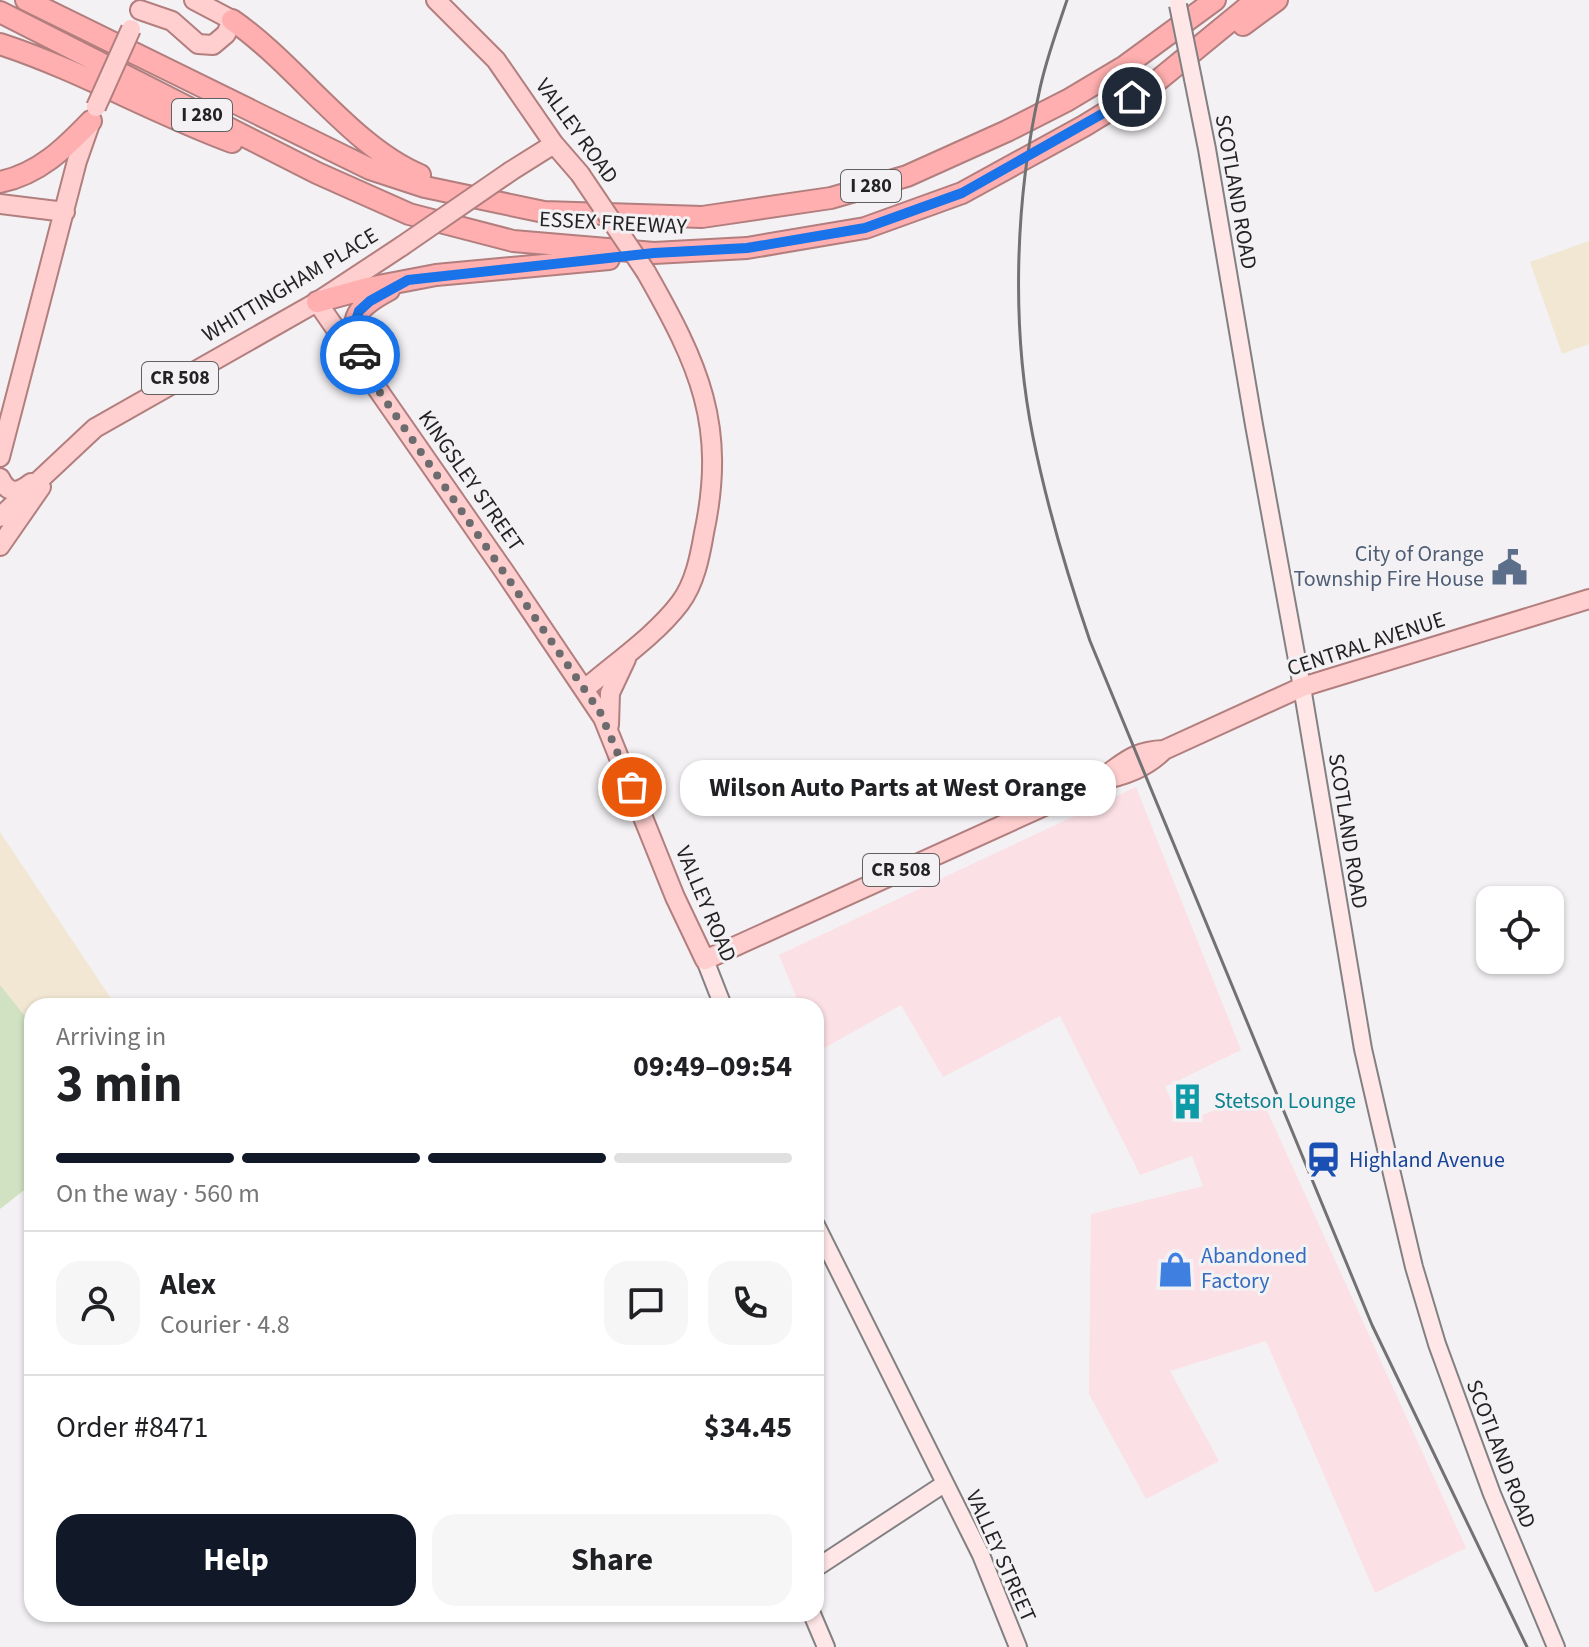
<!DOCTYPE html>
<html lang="en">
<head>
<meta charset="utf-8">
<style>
  :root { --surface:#fff; --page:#f6f6f6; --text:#202124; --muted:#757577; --line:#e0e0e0; --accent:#111827 }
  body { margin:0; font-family:"Source Sans 3",sans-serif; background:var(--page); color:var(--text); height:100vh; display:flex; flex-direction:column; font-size:30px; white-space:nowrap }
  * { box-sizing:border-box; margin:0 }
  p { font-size:26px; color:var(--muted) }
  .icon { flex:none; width:44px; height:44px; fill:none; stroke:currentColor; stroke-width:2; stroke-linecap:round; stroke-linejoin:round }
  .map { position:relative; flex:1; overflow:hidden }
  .sheet { position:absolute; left:24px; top:998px; width:800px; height:624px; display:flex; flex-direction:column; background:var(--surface); border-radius:24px; box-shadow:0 2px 6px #0004 }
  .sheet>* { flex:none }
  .tools { position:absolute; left:1476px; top:886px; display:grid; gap:16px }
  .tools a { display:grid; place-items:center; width:88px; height:88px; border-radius:16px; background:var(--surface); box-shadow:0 2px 6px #0004; font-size:40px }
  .pin { position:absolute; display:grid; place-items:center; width:68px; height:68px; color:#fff; margin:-34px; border:4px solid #fff; border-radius:50%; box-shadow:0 2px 8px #0007 }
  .courier { position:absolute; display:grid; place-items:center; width:80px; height:80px; margin:-40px; border:6px solid #1a73e8; border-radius:50%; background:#fff; color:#222; box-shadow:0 2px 10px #0007 }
  .bubble { position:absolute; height:56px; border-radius:24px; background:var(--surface); box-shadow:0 2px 6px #0004; font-size:26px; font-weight:700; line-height:56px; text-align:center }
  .headline em { font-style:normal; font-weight:700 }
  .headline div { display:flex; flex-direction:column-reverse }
  .headline { display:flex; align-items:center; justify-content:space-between; height:136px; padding:0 32px }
  h1 { font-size:52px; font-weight:700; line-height:60px }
  .bar { display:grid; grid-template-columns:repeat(4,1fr); gap:12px 8px; align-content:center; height:96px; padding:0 32px }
  .bar i { height:10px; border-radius:6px; background:var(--line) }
  .bar .current { background:var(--accent) }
  .bar p { grid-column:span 4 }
  .line { display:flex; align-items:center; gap:20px; padding:0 32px; border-top:2px solid var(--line) }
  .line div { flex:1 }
  .round { display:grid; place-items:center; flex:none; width:84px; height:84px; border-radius:24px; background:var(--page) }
  .cta { display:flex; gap:16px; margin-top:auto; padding:16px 32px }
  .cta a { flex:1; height:92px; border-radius:24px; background:var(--accent); color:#fff; font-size:32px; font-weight:700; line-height:92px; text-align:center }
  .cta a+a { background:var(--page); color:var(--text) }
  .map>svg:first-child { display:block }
</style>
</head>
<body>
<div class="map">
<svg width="1589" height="1647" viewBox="0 0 1589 1647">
  <rect width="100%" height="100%" fill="#f3f1f4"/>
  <!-- industrial -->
  <path fill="#fbe0e5" d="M1136,787l105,263 -76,37 17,36 77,-30 207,455 -91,45 -109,-252 -96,30 49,90 -73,38 -57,-105 2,-180 112,-28 -11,-30 -52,19 -80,-159 -117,61 -42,-72 -82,46 -3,-7v-38h-16l-21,-51z"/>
  <!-- education -->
  <path fill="#f2e7d2" d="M1589,241v103l-27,10 -32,-92z
    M0,832l116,174h-84v133l-32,24z"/>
  <!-- green -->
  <path fill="#d0e2c2" d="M0,985l32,40v159l-32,25z"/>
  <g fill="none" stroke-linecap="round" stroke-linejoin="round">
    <defs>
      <path id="secondary" d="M1193,79l14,70 47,276 48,262 61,362 17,74 34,144 23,77 55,150 64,153
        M705,960l18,46
        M816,1225l165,330 37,92
        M816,1568l128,-84
        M812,1614l14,33"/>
      <path id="primary" d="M436,0l60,60 58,84 26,30
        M140,10l32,11 26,23 15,1 13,-11 6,-14 -38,-20
        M511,171l43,-27
        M0,204l65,8
        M317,302l189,272 97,144 72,179 30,63 355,-161c12,-6 24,-11 35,-17 27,-16 35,-31 69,-32
        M0,457l77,-296 14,-40
        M0,478c8,16 17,16 31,5
        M0,517l95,-89 222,-126 85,-56
        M0,546l41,-59
        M585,689c31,-27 70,-53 95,-86 15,-20 20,-47 24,-70 23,-108 -5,-168 -58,-261
        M609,725l1,-32 16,-34
        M1100,780c25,-4 46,-12 64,-30l138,-63 287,-88"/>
      <path id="highway" d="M26,0l344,169 55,18 119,25 158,5 129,-19 76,-22 100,-45 61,-31 57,-34 90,-66
        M0,12l317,161 92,41 104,27 141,12 93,-5 118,-20 97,-35 122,-67 72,-44 100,-82
        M232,20c63,43 120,127 188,155
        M1243,25l34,-25
        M0,44c80,26 153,69 232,98
        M0,182c39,-8 65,-34 91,-61
        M317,302l51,-14 68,-13 173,-16
        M363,368c-10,-45 -19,-54 26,-78"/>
    </defs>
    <!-- secondary casing -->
    <use href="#secondary" stroke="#828083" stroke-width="20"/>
    <!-- primary casing -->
    <use href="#primary" stroke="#b27e7e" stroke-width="22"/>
    <!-- highway casing -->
    <use href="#highway" stroke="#b27e7e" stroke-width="24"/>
    <!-- secondary -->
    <use href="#secondary" stroke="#ffe7e7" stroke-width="16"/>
    <!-- primary -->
    <use href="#primary" stroke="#ffcfcf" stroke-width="18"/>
    <!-- highway -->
    <use href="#highway" stroke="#ffafaf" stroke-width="20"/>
    <!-- rail -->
    <path stroke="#727173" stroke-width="3" d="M1067,0c-10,30 -22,62 -28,93 -24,108 -28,235 -6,344 14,69 34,137 57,204l282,684 155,322"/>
    <defs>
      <path id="secondary-bridge" d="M1178,5l15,74"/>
      <path id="primary-bridge" d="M96,107l35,-78
        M580,174l66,98
        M402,246l109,-75"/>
    </defs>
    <!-- secondary-bridge casing -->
    <use href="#secondary-bridge" stroke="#828083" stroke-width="20" stroke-linecap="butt"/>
    <!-- primary-bridge casing -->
    <use href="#primary-bridge" stroke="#b27e7e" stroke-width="22" stroke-linecap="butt"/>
    <!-- secondary-bridge -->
    <use href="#secondary-bridge" stroke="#ffe7e7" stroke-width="16"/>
    <!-- primary-bridge -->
    <use href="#primary-bridge" stroke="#ffcfcf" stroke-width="18"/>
  </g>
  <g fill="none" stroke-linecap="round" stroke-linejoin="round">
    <!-- done -->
    <path stroke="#6c6b6d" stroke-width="8" stroke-dasharray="0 14.4" d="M360,355l3,13 237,344 32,75"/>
    <!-- route -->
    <path stroke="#1a73e8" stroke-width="10" d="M360,355l-6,-29 5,-15 11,-10 38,-21 246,-27 93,-5 118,-20 97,-35 170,-96"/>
  </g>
  <!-- icons -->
  <defs>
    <symbol id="civic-bare" viewBox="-9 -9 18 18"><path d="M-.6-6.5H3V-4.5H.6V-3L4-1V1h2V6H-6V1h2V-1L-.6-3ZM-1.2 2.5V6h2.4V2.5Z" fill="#5c6f8a" stroke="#f3f1f4" stroke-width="2.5" paint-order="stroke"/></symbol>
    <symbol id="building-bare" viewBox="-9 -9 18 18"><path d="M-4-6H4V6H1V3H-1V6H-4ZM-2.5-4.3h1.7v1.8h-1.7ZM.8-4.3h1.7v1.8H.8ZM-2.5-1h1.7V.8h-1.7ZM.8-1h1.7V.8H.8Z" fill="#0f9aa8" stroke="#f3f1f4" stroke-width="2.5" paint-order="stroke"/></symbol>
    <symbol id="station-bare" viewBox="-9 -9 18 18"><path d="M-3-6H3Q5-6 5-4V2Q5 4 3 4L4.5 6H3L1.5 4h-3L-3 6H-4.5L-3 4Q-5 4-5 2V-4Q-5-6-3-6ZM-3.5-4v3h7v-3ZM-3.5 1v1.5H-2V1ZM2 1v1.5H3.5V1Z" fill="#1a4fb4" stroke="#f3f1f4" stroke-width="2.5" paint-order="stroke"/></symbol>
    <symbol id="shop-bare" viewBox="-9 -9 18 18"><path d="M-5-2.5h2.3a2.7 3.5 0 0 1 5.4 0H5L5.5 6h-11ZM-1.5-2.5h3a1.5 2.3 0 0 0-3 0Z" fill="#3f7fe0" stroke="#f3f1f4" stroke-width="2.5" paint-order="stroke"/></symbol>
  </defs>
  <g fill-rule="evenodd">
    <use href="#civic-bare" x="1484" y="542" width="51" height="51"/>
    <use href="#building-bare" x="1162" y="1076" width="51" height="51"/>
    <use href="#station-bare" x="1298" y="1134" width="51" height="51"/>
    <use href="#shop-bare" x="1150" y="1244" width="51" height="51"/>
  </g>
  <g text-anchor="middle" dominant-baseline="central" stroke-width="6" stroke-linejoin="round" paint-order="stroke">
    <!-- shield labels -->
    <g fill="#f3f1f4" stroke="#626162" stroke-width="2">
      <rect x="172" y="99" width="60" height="32" rx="6"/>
      <rect x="841" y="170" width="60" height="32" rx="6"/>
      <rect x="142" y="362" width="76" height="32" rx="6"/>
      <rect x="863" y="854" width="76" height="32" rx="6"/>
    </g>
    <g font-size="20" font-weight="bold" fill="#242324">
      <text x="202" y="115">I 280</text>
      <text x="871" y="186">I 280</text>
      <text x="180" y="378">CR 508</text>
      <text x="901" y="870">CR 508</text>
    </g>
    <!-- street labels -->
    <g font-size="22" fill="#242324" stroke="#f3f1f4">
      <text transform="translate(577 131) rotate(54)">VALLEY ROAD</text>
      <text transform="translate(1236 192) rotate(80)">SCOTLAND ROAD</text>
      <text transform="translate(613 223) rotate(3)">ESSEX FREEWAY</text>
      <text transform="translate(290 285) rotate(-31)">WHITTINGHAM PLACE</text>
      <text transform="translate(471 481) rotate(55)">KINGSLEY STREET</text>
      <text transform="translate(1366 644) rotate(-18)">CENTRAL AVENUE</text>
      <text transform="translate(1348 831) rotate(81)">SCOTLAND ROAD</text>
      <text transform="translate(706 904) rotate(67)">VALLEY ROAD</text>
      <text transform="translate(1501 1454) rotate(69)">SCOTLAND ROAD</text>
      <text transform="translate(1001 1556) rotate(66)">VALLEY STREET</text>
    </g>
    <!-- service labels -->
    <g font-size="22" fill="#4e5e75" stroke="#f3f1f4" text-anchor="end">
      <text x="1484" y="554">City of Orange<tspan x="1484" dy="25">Township Fire House</tspan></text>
    </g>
    <!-- culture labels -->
    <g font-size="22" fill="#0d838f" stroke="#f3f1f4" text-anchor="start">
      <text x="1214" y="1101">Stetson Lounge</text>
    </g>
    <!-- transit labels -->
    <g font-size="22" fill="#164399" stroke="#f3f1f4" text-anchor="start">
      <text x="1349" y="1160">Highland Avenue</text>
    </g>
    <!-- shop labels -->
    <g font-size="22" fill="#366cbe" stroke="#f3f1f4" text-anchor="start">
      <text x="1201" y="1256">Abandoned<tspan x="1201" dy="25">Factory</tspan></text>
    </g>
  </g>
</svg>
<div class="tools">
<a><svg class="icon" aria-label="locate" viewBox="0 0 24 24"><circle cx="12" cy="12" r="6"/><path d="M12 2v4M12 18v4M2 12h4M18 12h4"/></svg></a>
</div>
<div class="pin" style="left:632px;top:787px;background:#ea580c"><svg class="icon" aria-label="bag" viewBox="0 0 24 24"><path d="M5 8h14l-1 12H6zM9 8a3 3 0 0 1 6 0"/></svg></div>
<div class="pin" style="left:1132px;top:97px;background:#1f2937"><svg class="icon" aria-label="home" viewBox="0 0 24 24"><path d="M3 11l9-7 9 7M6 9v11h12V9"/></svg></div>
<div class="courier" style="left:360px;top:355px"><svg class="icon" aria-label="car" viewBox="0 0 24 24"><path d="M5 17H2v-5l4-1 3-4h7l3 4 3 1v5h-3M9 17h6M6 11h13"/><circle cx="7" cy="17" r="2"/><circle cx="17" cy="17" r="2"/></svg></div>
<div class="bubble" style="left:680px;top:760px;width:436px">Wilson Auto Parts at West Orange</div>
<section class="sheet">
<div class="headline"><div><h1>3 min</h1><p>Arriving in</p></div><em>09:49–09:54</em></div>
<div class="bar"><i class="current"></i><i class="current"></i><i class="current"></i><i></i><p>On the way · 560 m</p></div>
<div class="line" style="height:144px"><a class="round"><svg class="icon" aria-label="person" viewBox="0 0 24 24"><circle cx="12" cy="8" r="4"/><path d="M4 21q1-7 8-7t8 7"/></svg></a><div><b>Alex</b><p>Courier · 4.8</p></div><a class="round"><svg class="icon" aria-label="chat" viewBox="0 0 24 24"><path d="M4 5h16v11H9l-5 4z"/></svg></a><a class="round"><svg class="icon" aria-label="phone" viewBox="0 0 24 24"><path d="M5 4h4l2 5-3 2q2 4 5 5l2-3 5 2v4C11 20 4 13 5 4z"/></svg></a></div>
<div class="line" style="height:104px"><div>Order #8471</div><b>$34.45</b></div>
<div class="cta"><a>Help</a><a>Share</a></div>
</section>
</div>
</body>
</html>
